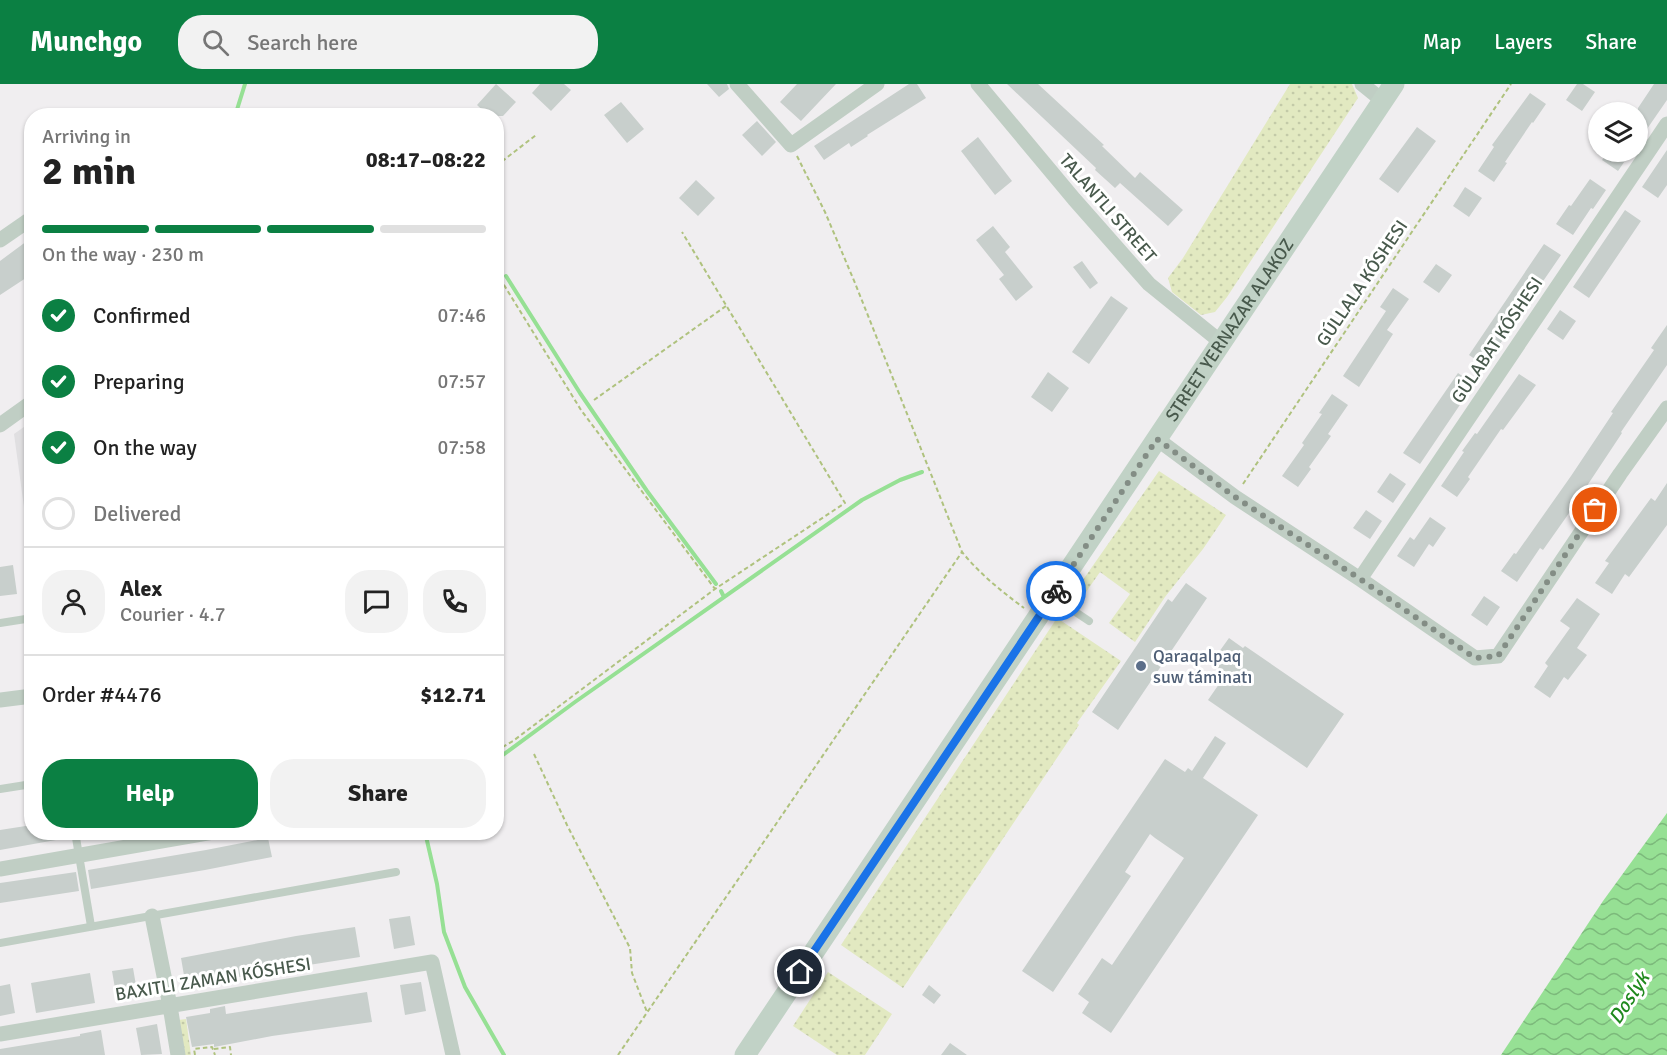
<!DOCTYPE html>
<html lang="en">
<head>
<meta charset="utf-8">
<style>
  :root { --surface:#fff; --page:#f2f2f2; --text:#222; --muted:#767676; --line:#e0e0e0; --accent:#0b8043 }
  body { margin:0; font-family:Signika,sans-serif; background:var(--page); color:var(--text); height:100vh; display:flex; flex-direction:column; font-size:22px; white-space:nowrap }
  * { box-sizing:border-box; margin:0 }
  p { font-size:20px; color:var(--muted) }
  .icon { flex:none; width:33px; height:33px; fill:none; stroke:currentColor; stroke-width:2; stroke-linecap:round; stroke-linejoin:round }
  .map { position:relative; flex:1; overflow:hidden }
  .details { position:absolute; left:24px; top:24px; width:480px; height:732px; display:flex; flex-direction:column; background:var(--surface); border-radius:24px; box-shadow:0 2px 4px #0004 }
  .details>* { flex:none }
  .controls { position:absolute; left:1588px; top:18px; display:grid; gap:12px }
  .controls a { display:grid; place-items:center; width:60px; height:60px; border-radius:50%; background:var(--surface); box-shadow:0 2px 4px #0004; font-size:30px }
  .pin { position:absolute; display:grid; place-items:center; width:51px; height:51px; color:#fff; margin:-26px; border:3px solid #fff; border-radius:50%; box-shadow:0 2px 6px #0007 }
  .courier { position:absolute; display:grid; place-items:center; width:60px; height:60px; margin:-30px; border:4px solid #1a73e8; border-radius:50%; background:#fff; color:#222; box-shadow:0 2px 8px #0007 }
  .head em { font-style:normal; font-weight:800 }
  .head div { display:flex; flex-direction:column-reverse }
  .head { display:flex; align-items:center; justify-content:space-between; height:102px; padding:0 18px }
  h1 { font-size:39px; font-weight:800; line-height:45px }
  .bar { display:grid; grid-template-columns:repeat(4,1fr); gap:9px 6px; align-content:center; height:72px; padding:0 18px }
  .bar i { height:8px; border-radius:4px; background:var(--line) }
  .bar .selected { background:var(--accent) }
  .bar p { grid-column:span 4 }
  .line { display:flex; align-items:center; gap:15px; padding:0 18px; border-top:2px solid var(--line) }
  .line div { flex:1 }
  .round { display:grid; place-items:center; flex:none; width:63px; height:63px; border-radius:24px; background:var(--page) }
  ol { padding:0 18px; list-style:none }
  li { display:flex; align-items:center; gap:18px; height:66px }
  li p { margin-inline-start:auto }
  li .icon { padding:6px; border-radius:50%; background:var(--accent); color:#fff; stroke-width:4 }
  li:last-child { color:var(--muted) }
  li i { width:33px; height:33px; border:3px solid var(--line); border-radius:50% }
  .button { display:flex; gap:12px; margin-top:auto; padding:12px 18px }
  .button a { flex:1; height:69px; border-radius:24px; background:var(--accent); color:#fff; font-size:24px; font-weight:800; line-height:69px; text-align:center }
  .button a+a { background:var(--page); color:var(--text) }
  header { display:flex; align-items:center; gap:36px; box-sizing:border-box; height:84px; padding:0 30px; background:var(--accent); color:#fff }
  header strong { font-size:28px }
  nav { display:flex; gap:33px; margin-inline-start:auto; font-size:21px }
  .search { width:420px; height:54px; background:var(--page); display:flex; align-items:center; gap:15px; box-sizing:border-box; padding:0 21px; border-radius:24px; color:var(--muted); font-size:22px }
  .map>svg:first-child { display:block }
</style>
</head>
<body>
<header>
<strong>Munchgo</strong>
<div class="search"><svg class="icon" aria-label="search" viewBox="0 0 24 24"><circle cx="10" cy="10" r="6"/><path d="M15 15l6 6"/></svg>Search here</div>
<nav><a>Map</a><a>Layers</a><a>Share</a></nav>
</header>
<div class="map">
<svg width="1667" height="971" viewBox="0 0 1667 971">
  <defs>
    <pattern id="grass-dots" width="8" height="8" patternUnits="userSpaceOnUse" patternTransform="scale(1.5)"><rect width="8" height="8" fill="#e2e9c1"/><path d="M2 2h.1M6 6h.1" fill="none" stroke="#c3caa8" stroke-width="1.8" stroke-linecap="round"/></pattern>
    <pattern id="water-waves" width="16" height="10" patternUnits="userSpaceOnUse" patternTransform="scale(1.5)"><rect width="16" height="10" fill="#96e094"/><path d="M0 5q4-4 8 0t8 0" fill="none" stroke="#7cb97b"/></pattern>
  </defs>
  <rect width="100%" height="100%" fill="#f0eef0"/>
  <!-- education -->
  <path fill="#e0dfe1" d="M31,338v100h-5l-12,-88z"/>
  <!-- grass -->
  <path fill="url(#grass-dots)" d="M1290,0h62l6,14 -131,199 -12,15 -14,3 -29,-23 -4,-14 15,-20z
    M1159,387l67,44 -23,34 -38,48 -30,45 -26,-19 21,-29 -30,-22 -21,30 -8,-5z
    M1057,534l64,43 -44,62 2,2 -176,263 -62,-43z
    M828,888l64,42 -27,41h-28l-44,-29z
    M186,935l5,36h-7l-6,-35z"/>
  <!-- water -->
  <path fill="url(#water-waves)" d="M1667,729v242h-166l102,-154z"/>
  <g fill="none" stroke-linecap="round" stroke-linejoin="round">
    <!-- stream -->
    <path stroke="#96e094" stroke-width="4" d="M235,32l10,-32
      M506,192l74,117 67,98 69,93
      M721,507l3,6
      M496,676l79,-58 287,-202 38,-20 22,-8
      M425,748l12,52 7,48 21,55 39,68"/>
  </g>
  <!-- building -->
  <path fill="#c8cfcc" d="M496,0l20,18 -13,14h-14l-12,-11z
    M540,0h24l7,6 -20,21 -19,-18z
    M707,0h20l2,5 -10,8z
    M797,0h39l-35,37 -21,-19z
    M909,0h8l9,14 -59,37 1,1 -17,11 -2,-4 -25,17 -10,-14z
    M1007,0h31l66,61 -2,1 33,32 5,-6 43,38 -15,16 -48,-43 -5,5 -20,-18 1,-2z
    M1577,0h6l12,8 -13,19 -16,-11z
    M1654,0h13v16l-29,42v-34z
    M1530,9l16,11 -13,19 -1,-1 -27,40 2,1 -13,19 -16,-11 16,-24 -2,-2z
    M621,18l23,27 -17,14 -23,-28z
    M757,37l19,21 -14,14 -20,-21z
    M1417,43l19,14 -38,52 -19,-14z
    M978,53l34,44 -17,14 -34,-44z
    M1667,66v35l-9,13 -16,-11z
    M1608,68h23l-13,19 -16,-11z
    M1590,95l16,11 -13,19 -2,-1 -18,27 -17,-11 13,-19 2,1z
    M696,96l19,18 -17,18 -19,-18z
    M1465,103l17,11 -13,19 -16,-11z
    M1625,126l16,11 -52,77 -16,-11z
    M993,142l17,21 -5,5 28,35 -17,14 -17,-22 5,-4 -28,-35z
    M27,157l5,6v27l-32,21v-34z
    M1544,160l17,11 -76,111 -16,-11z
    M1082,177l16,22 -8,6 -17,-22z
    M1436,180l16,11 -13,18 -16,-11z
    M1393,204l16,11 -22,31 6,4 -34,53 -16,-11 43,-65 -6,-4z
    M1111,212l17,12 -39,56 -17,-12z
    M1560,226l16,11 -13,19 -16,-11z
    M1667,241v40l-46,67 1,1 -55,83 -24,34 -3,-2 -23,34 -16,-11 13,-18 2,1 55,-78 42,-63 -2,-1 43,-62 -3,-2z
    M1048,288l21,16 -17,24 -21,-15z
    M1458,289l16,11 -54,80 -17,-11z
    M1519,290l17,11 -33,45 -2,-1 -33,48 2,2 -13,18 -16,-11 23,-34 -2,-1 13,-18 2,1z
    M1332,310l16,11 -20,29 3,2 -22,31 2,2 -13,18 -16,-11 22,-31 -2,-2 20,-29 -3,-1z
    M1390,389l16,11 -13,19 -16,-11z
    M1667,399v42l-38,52 -4,-3 -13,20 -17,-11 14,-20 -4,-2 46,-63 4,3z
    M1366,426l16,11 -12,18 -17,-11z
    M1430,433l16,11 -13,19 -4,-3 -15,23 -17,-11 13,-19 4,3z
    M13,481l4,29 -17,2v-29z
    M1186,499l21,15 -89,132 -26,-18 76,-113 4,3z
    M1484,512l16,11 -13,19 -16,-11z
    M1577,514l23,16 -23,34 10,7 -19,25 -4,-3 -14,21 -16,-11 14,-21 -3,-3 25,-35 -10,-7z
    M1229,554l14,10 2,-2 99,68 -37,54 -99,-68 18,-26 -15,-11z
    M1215,652l11,7 -23,35 55,37 -147,218 -29,-20 7,-11 -11,-8 24,-36 10,7 72,-107 -29,-20 -5,-4 -25,38 6,4 -78,116 -31,-21 143,-212 20,13 3,-4 4,3z
    M32,741v7h34l1,6 -67,12v-20z
    M268,754l4,19 -67,13 -114,19 -3,-19 118,-20z
    M76,788l3,19 -79,12v-20z
    M410,832l5,29 -21,4 -5,-30z
    M355,843l5,30 -77,12 -97,18 -5,-29 115,-22z
    M133,884l5,29 -21,3 -5,-29z
    M90,889l5,30 -59,10 -5,-30z
    M421,898l5,29 -21,4 -5,-30z
    M10,900l5,29 -15,3v-30z
    M929,901l12,10 -7,9 -12,-9z
    M367,908l5,30 -100,14 -58,11v-3l-22,3 -6,-30 24,-4v-4l15,-3 1,8z
    M157,940l5,30 -21,1 -5,-27z
    M101,946l4,25h-105v-6l80,-13v-2z
    M950,959l17,12h-26z"/>
  <g fill="none" stroke-linecap="round" stroke-linejoin="round">
    <!-- path -->
    <path stroke="#afc27e" stroke-width="2" stroke-dasharray="4.5 3" stroke-linecap="butt" d="M797,72l28,56 30,71 107,269c18,22 39,39 62,56
      M496,82l40,-31
      M496,188l85,138 134,179
      M594,316l132,-94
      M1243,400l268,-400
      M496,667l17,-10 202,-152 130,-86 -163,-271
      M534,670l33,71 63,123 2,25 15,39
      M214,965l16,-2 1,8
      M195,971l-1,-6 18,-2 3,8
      M618,971l344,-503"/>
    <!-- lane -->
    <path stroke="#c0cec4" stroke-width="8" d="M1053,513l36,24
      M0,539l32,-5
      M0,705l32,-5
      M75,748l16,94
      M0,859l396,-71"/>
    <!-- street -->
    <path stroke="#c0cec4" stroke-width="15" d="M737,0l54,61 86,-61
      M978,0l96,115 75,85 73,59
      M1362,0l21,17
      M0,156l32,-22
      M0,341l32,-23
      M1157,355l78,58 125,82 115,79 23,-2 122,-182 47,-66
      M1360,495l307,-455
      M0,616l32,-4
      M0,785l213,-37
      M152,832l18,90 8,49
      M0,950l432,-72 21,93"/>
    <!-- secondary -->
    <path stroke="#c1d2c6" stroke-width="21" id="s1" d="M745,971l649,-971"/>
  </g>
  <g fill="none" stroke-linecap="round" stroke-linejoin="round">
    <!-- done -->
    <path stroke="#838d85" stroke-width="6" stroke-dasharray="0 10.8" d="M1056,507l101,-152 78,58 125,82 115,79 23,-2 97,-146"/>
    <!-- route -->
    <path stroke="#1a73e8" stroke-width="8" d="M800,888l256,-381"/>
  </g>
  <!-- markers -->
  <circle fill="#5c6f8a" stroke="#fff" stroke-width="2" cx="1141" cy="582" r="6"/>
  <g text-anchor="middle" dominant-baseline="central" stroke-width="6" stroke-linejoin="round" paint-order="stroke">
    <!-- street labels -->
    <g font-size="18" fill="#48594c" stroke="#fff">
      <text transform="translate(1108 124) rotate(49)">TALANTLI STREET</text>
      <text transform="translate(1362 199) rotate(-56)">GÚLLALA KÓSHESI</text>
      <text stroke="none"><textPath href="#s1" startOffset="872">STREET YERNAZAR ALAKOZ</textPath></text>
      <text transform="translate(1497 256) rotate(-56)">GÚLABAT KÓSHESI</text>
      <text transform="translate(213 895) rotate(-9)">BAXITLI ZAMAN KÓSHESI</text>
    </g>
    <!-- service labels -->
    <g font-size="18" fill="#4e5e75" stroke="#fff" text-anchor="start">
      <text x="1153" y="572">Qaraqalpaq<tspan x="1153" dy="21">suw táminatı</tspan></text>
    </g>
    <!-- water labels -->
    <g font-size="20" font-style="italic" fill="#1f891d" stroke="#fff">
      <text transform="translate(1629 914) rotate(-57)">Doslyk</text>
    </g>
  </g>
</svg>
<div class="controls">
<a><svg class="icon" aria-label="layers" viewBox="0 0 24 24"><path d="M12 4l9 5-9 5-9-5zM3 14l9 5 9-5"/></svg></a>
</div>
<div class="pin" style="left:1595px;top:426px;background:#ea580c"><svg class="icon" aria-label="bag" viewBox="0 0 24 24"><path d="M5 8h14l-1 12H6zM9 8a3 3 0 0 1 6 0"/></svg></div>
<div class="pin" style="left:800px;top:888px;background:#1f2937"><svg class="icon" aria-label="home" viewBox="0 0 24 24"><path d="M3 11l9-7 9 7M6 9v11h12V9"/></svg></div>
<div class="courier" style="left:1056px;top:507px"><svg class="icon" aria-label="bike" viewBox="0 0 24 24"><circle cx="6" cy="16" r="4"/><circle cx="18" cy="16" r="4"/><path d="M6 16l4-8h5l3 8M10 8l3 8H6M13 5h3"/></svg></div>
<section class="details">
<div class="head"><div><h1>2 min</h1><p>Arriving in</p></div><em>08:17–08:22</em></div>
<div class="bar"><i class="selected"></i><i class="selected"></i><i class="selected"></i><i></i><p>On the way · 230 m</p></div>
<ol>
<li><svg class="icon" aria-label="check" viewBox="0 0 24 24"><path d="M5 12l5 5 9-10"/></svg>Confirmed<p>07:46</p></li>
<li><svg class="icon" aria-label="check" viewBox="0 0 24 24"><path d="M5 12l5 5 9-10"/></svg>Preparing<p>07:57</p></li>
<li><svg class="icon" aria-label="check" viewBox="0 0 24 24"><path d="M5 12l5 5 9-10"/></svg>On the way<p>07:58</p></li>
<li><i></i>Delivered</li>
</ol>
<div class="line" style="height:108px"><a class="round"><svg class="icon" aria-label="person" viewBox="0 0 24 24"><circle cx="12" cy="8" r="4"/><path d="M4 21q1-7 8-7t8 7"/></svg></a><div><b>Alex</b><p>Courier · 4.7</p></div><a class="round"><svg class="icon" aria-label="chat" viewBox="0 0 24 24"><path d="M4 5h16v11H9l-5 4z"/></svg></a><a class="round"><svg class="icon" aria-label="phone" viewBox="0 0 24 24"><path d="M5 4h4l2 5-3 2q2 4 5 5l2-3 5 2v4C11 20 4 13 5 4z"/></svg></a></div>
<div class="line" style="height:78px"><div>Order #4476</div><b>$12.71</b></div>
<div class="button"><a>Help</a><a>Share</a></div>
</section>
</div>
</body>
</html>
